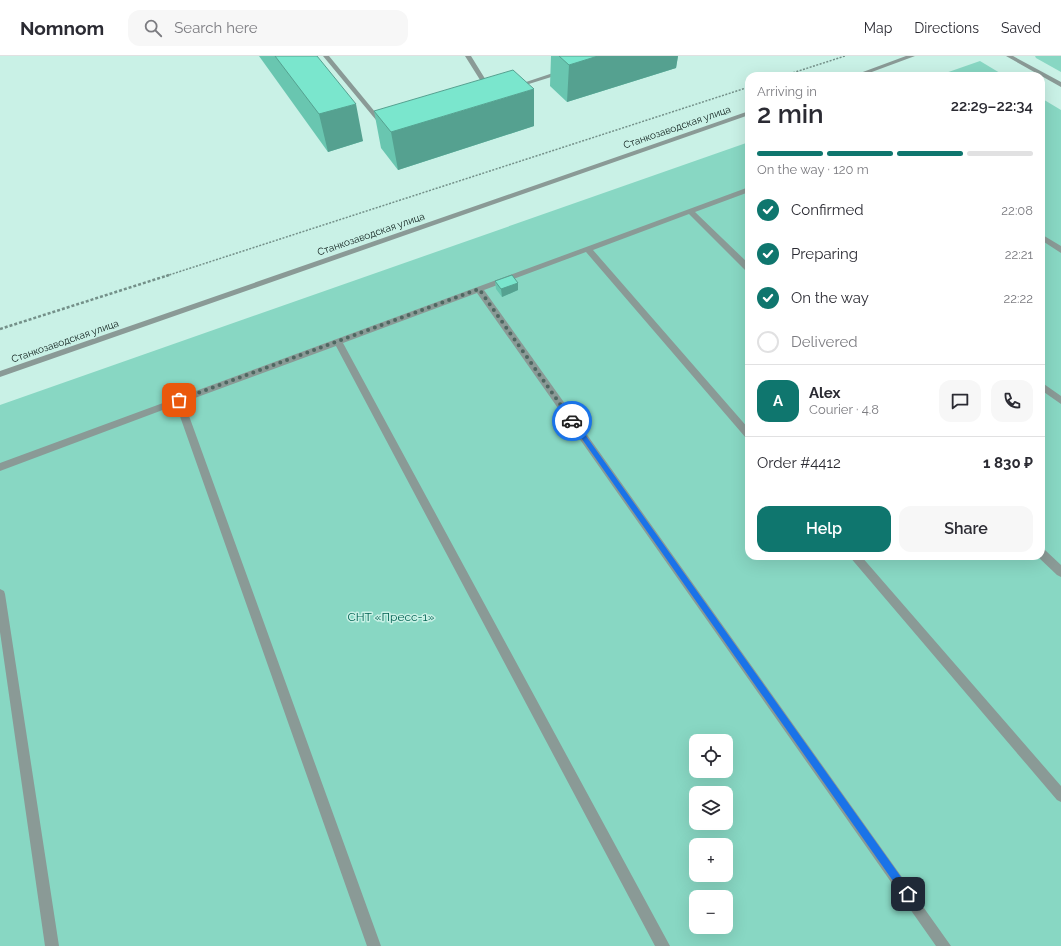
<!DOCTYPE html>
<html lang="en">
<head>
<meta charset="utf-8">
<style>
  :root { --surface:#fff; --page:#f7f7f7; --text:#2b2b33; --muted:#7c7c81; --line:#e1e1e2; --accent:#0f766e }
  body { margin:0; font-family:Raleway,sans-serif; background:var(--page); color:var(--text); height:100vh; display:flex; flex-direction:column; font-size:15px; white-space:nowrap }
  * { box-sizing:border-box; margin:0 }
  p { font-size:13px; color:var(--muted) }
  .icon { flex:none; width:22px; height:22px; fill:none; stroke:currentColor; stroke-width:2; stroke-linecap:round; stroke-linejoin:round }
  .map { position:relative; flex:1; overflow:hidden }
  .sheet { position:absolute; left:745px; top:16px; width:300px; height:488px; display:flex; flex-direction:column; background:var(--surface); border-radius:12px; box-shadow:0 4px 16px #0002 }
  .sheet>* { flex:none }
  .fabs { position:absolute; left:689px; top:678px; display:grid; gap:8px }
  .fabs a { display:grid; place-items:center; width:44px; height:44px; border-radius:8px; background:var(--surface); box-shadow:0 4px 16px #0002; font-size:20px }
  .pin { position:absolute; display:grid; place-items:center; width:34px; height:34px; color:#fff; margin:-17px; border-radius:8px; box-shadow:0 2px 6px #0006 }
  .courier { position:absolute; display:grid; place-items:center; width:40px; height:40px; margin:-20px; border:3px solid #1a73e8; border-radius:50%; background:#fff; color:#222; box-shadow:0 1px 5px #0007 }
  .summary em { font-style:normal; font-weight:600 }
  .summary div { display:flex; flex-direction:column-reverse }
  .summary { display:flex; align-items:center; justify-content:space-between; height:68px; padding:0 12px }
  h1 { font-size:26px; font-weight:600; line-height:30px }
  .bar { display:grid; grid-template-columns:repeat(4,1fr); gap:6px 4px; align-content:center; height:48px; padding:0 12px }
  .bar i { height:5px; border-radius:3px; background:var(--line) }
  .bar .on { background:var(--accent) }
  .bar p { grid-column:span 4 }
  .line { display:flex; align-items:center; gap:10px; padding:0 12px; border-top:1px solid var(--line) }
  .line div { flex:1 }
  .round { display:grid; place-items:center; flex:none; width:42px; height:42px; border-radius:12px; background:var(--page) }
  ol { padding:0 12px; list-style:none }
  li { display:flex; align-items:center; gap:12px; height:44px }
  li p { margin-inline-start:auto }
  li .icon { padding:4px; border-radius:50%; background:var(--accent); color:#fff; stroke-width:4 }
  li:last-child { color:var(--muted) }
  li i { width:22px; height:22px; border:2px solid var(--line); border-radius:50% }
  .primary-button { display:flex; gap:8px; margin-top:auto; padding:8px 12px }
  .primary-button a { flex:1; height:46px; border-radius:12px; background:var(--accent); color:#fff; font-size:16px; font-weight:600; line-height:46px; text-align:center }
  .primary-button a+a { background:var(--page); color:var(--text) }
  header { display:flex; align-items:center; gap:24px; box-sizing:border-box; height:56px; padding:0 20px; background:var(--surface); border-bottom:1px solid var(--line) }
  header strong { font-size:19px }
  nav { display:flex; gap:22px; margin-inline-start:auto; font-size:14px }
  .search { width:280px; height:36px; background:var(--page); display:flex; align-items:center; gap:10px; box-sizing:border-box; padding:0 14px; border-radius:12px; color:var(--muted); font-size:15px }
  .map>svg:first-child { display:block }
</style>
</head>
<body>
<header>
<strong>Nomnom</strong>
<div class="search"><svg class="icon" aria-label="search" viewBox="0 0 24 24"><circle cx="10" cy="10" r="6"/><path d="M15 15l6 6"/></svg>Search here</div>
<nav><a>Map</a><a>Directions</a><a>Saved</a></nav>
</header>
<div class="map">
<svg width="1061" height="890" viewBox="0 0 1061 890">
  <rect width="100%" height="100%" fill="#c9f1e6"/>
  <!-- green -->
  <path fill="#88d7c3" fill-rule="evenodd" d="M1035,0h26v16l-25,-14z
    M980,5l25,15h-68z
    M1041,42l20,12v836h-1061v-541l749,-263v414h292zM696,685h30v30h-30zM696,737h30v30h-30zM696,789h30v30h-30zM696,841h30v30h-30z"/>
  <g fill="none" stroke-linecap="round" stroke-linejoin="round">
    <!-- path-far1 -->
    <path stroke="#749089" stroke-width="1.5" stroke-dasharray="2 1.5" stroke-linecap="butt" d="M783,20l62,-20
      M166,220l583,-189"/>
    <!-- path -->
    <path stroke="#749089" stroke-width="2.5" stroke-dasharray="3 2" stroke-linecap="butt" d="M0,273l169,-54"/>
    <!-- service -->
    <path fill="#8a9a96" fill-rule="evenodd" d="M323,0h6l56,68v2h-4z
      M465,0h6l21,34 -1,1h-4z
      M562,14l3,2 -1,1 -48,15 -5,-1z
      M749,131v5l-54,20 54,52v8l-3,-1 -57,-57 -96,36 156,179v10l-3,-1 -160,-186 -102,38 467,656h-15l-459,-653 -134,50 327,603h-15l-319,-600 -152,56 197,544h-14l-191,-541 -176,66v-8z
      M1041,178l20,12v7l-20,-13z
      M1041,326l20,14v8l-20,-14z
      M1041,492l4,2 16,15v12l-4,-2 -20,-19h4z
      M849,500h12l200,230v16l-4,-2z
      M0,533l4,2 1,3 54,352h-14l-45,-314z"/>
    <!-- tertiary -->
    <path fill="#8a9a96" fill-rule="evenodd" d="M906,0h9l-54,20h-9z
      M1006,0h7l48,26v5z
      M749,55v4l-749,262v-6z"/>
  </g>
  <!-- wall -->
  <path fill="#69c6b0" d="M259,0h58l46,85 -35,11z
    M551,0h127l-2,12 -109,34 -17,-16z
    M374,55l160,15 -136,44 -17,-22z
    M495,225l23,2v7l-16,7 -6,-8z"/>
  <!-- shaded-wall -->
  <path fill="#55a190" d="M598,0h80l-2,12 -109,34 2,-37z
    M534,33v37l-136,44 -7,-38z
    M356,48l7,37 -35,11 -9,-38z
    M518,227v7l-16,7 -1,-8z"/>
  <!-- building -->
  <path fill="#7ae6cd" stroke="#55a190" d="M275,0h42l39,48 -37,10z
    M559,0h39l-29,9z
    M513,14l21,19 -143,43 -17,-21z
    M512,219l6,8 -17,6 -6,-8z"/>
  <!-- route -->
  <path fill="#1a73e8" d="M572,362l2,1 337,472 1,3 -1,4 -3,1 -3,-1 -335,-476 -1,-1z"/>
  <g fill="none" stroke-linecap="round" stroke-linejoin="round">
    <!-- done -->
    <path stroke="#4f6761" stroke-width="4" stroke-dasharray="0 7.2" d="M179,344l300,-111 93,132"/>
  </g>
  <g text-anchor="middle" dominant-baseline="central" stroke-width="3" stroke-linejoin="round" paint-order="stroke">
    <!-- far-street labels -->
    <g font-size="10" fill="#0e1d1a" stroke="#c9f1e6">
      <text transform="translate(677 71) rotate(-19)">Станкозаводская улица</text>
      <text transform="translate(371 178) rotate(-19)">Станкозаводская улица</text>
      <text transform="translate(65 285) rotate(-19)">Станкозаводская улица</text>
    </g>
    <!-- park labels -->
    <g font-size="12" fill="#006151" stroke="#c9f1e6">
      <text x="391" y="561">СНТ «Пресс-1»</text>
    </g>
  </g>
</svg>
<div class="fabs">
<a><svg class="icon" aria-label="locate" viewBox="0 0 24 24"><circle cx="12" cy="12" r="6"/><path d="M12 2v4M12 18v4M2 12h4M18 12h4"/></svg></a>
<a><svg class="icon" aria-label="layers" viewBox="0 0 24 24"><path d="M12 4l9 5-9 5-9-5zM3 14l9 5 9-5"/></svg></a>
<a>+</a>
<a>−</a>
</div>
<div class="pin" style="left:179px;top:344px;background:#ea580c"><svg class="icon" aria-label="bag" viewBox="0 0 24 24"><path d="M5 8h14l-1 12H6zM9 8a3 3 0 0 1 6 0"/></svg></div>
<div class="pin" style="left:908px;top:838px;background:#1f2937"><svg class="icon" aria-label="home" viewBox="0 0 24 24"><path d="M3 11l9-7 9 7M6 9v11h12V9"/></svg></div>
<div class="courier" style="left:572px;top:365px"><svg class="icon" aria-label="car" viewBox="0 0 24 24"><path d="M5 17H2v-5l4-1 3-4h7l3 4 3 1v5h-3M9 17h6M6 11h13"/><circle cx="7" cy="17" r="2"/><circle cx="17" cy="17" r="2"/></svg></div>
<section class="sheet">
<div class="summary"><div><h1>2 min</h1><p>Arriving in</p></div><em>22:29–22:34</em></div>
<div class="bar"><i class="on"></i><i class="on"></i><i class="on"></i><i></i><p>On the way · 120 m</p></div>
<ol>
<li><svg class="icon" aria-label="check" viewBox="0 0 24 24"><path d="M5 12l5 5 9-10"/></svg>Confirmed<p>22:08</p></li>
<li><svg class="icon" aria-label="check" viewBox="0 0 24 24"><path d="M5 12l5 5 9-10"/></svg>Preparing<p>22:21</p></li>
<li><svg class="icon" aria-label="check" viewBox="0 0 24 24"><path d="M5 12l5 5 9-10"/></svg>On the way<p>22:22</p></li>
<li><i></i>Delivered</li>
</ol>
<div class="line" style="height:72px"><b class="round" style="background:var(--accent);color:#fff">A</b><div><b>Alex</b><p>Courier · 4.8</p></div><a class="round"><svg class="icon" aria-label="chat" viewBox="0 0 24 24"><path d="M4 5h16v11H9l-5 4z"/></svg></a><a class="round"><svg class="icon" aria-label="phone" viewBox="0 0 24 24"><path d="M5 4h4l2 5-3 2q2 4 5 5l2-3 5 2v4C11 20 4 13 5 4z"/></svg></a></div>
<div class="line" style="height:52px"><div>Order #4412</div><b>1 830 ₽</b></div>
<div class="primary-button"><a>Help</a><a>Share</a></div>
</section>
</div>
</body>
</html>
